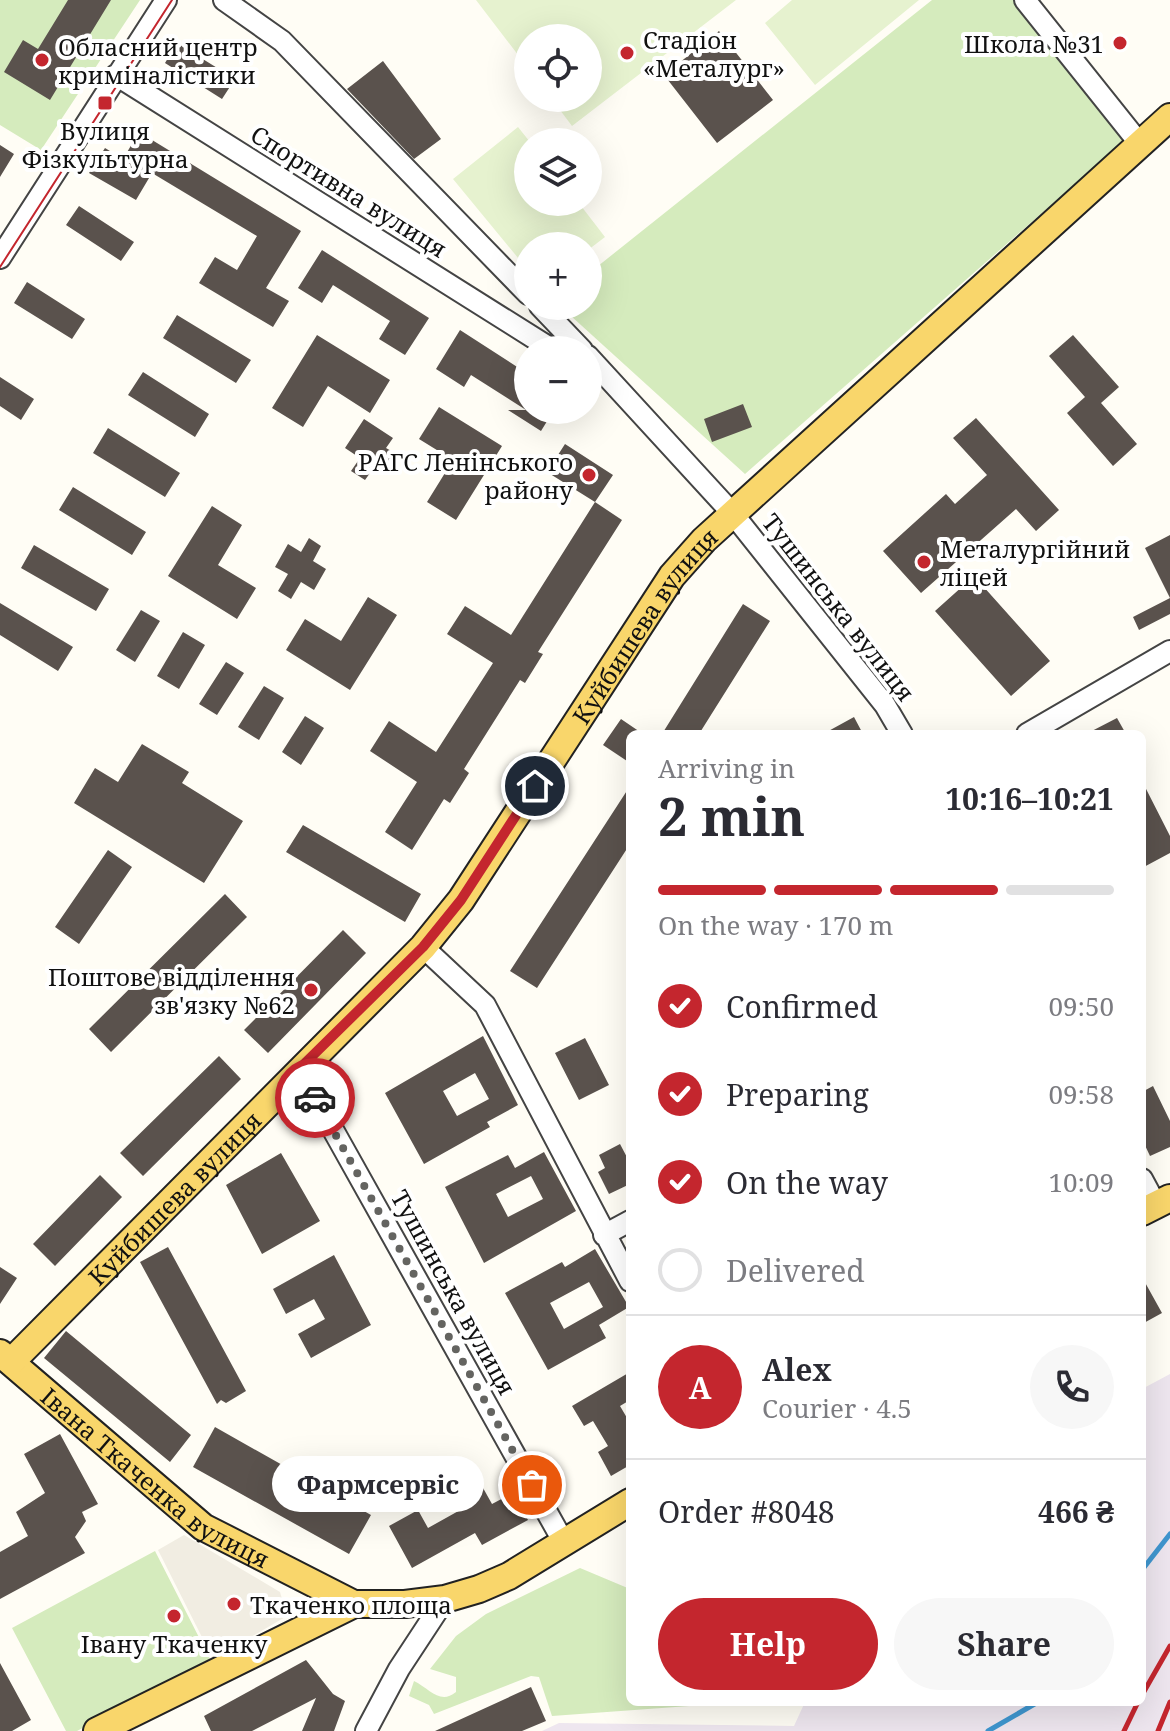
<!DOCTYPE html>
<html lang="en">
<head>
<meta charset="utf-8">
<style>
  :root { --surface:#fff; --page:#f7f7f7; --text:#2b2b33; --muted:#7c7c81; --line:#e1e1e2; --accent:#c4262e }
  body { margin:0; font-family:"Noto Serif",serif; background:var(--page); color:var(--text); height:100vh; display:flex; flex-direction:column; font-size:30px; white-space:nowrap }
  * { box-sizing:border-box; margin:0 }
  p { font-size:26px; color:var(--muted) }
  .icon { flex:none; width:44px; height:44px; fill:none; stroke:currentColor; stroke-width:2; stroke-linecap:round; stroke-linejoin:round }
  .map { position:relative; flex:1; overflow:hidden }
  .sheet { position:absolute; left:626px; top:730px; width:520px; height:976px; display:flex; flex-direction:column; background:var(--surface); border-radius:12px; box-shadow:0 8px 32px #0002 }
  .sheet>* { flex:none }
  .fabs { position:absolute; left:514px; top:24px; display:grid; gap:16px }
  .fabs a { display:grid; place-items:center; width:88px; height:88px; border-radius:50%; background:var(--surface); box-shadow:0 8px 32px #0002; font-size:40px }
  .pin { position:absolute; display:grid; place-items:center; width:68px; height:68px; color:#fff; margin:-34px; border:4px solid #fff; border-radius:50%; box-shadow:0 2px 8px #0007 }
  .courier { position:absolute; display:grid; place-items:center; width:80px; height:80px; margin:-40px; border:6px solid #c4262e; border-radius:50%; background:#fff; color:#222; box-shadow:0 2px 10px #0007 }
  .bubble { position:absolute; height:56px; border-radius:28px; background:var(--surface); box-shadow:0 8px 32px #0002; font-size:26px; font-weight:700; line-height:56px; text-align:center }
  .summary em { font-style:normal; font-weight:700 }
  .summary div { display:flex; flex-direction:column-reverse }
  .summary { display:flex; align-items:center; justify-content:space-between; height:136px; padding:0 32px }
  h1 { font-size:52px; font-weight:700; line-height:60px }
  .bar { display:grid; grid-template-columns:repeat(4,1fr); gap:12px 8px; align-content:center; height:96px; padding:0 32px }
  .bar i { height:10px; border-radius:6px; background:var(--line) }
  .bar .active { background:var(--accent) }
  .bar p { grid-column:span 4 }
  .line { display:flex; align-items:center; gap:20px; padding:0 32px; border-top:2px solid var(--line) }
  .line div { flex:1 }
  .round { display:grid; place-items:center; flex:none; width:84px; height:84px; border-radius:42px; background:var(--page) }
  ol { padding:0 32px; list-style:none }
  li { display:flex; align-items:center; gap:24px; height:88px }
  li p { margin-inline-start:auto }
  li .icon { padding:8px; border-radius:50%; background:var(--accent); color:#fff; stroke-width:4 }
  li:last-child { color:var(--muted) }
  li i { width:44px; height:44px; border:4px solid var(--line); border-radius:50% }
  .cta { display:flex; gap:16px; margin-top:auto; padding:16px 32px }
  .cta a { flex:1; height:92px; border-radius:48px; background:var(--accent); color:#fff; font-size:32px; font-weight:700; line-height:92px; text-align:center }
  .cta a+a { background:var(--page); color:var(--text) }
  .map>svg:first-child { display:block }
</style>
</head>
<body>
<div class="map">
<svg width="1170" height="1731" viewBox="0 0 1170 1731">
  <rect width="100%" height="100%" fill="#fffdf5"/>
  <!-- industrial -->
  <path fill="#eee6ef" d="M1170,1374v357h-628l17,-8 235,3 11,-24h337v-313z"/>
  <!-- green -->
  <path fill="#d5ebbd" d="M0,0h140l-99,150 -41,-25z
    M932,0h82l111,140 -380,334 -185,-168h28v-32z
    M155,1551l55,108 -133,72h-11l-54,-103z
    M580,1568l50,21v113h114l-192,14 -13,-39 -8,-1 -97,38 -5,-9 -20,-9 5,-15c16,8 26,24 42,11v-15l-26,-8 26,-33 30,-22z"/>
  <!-- pitch -->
  <path fill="#e6f2cf" d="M476,0h260l-164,126 -21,-28h37v-60h-60v30z
    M792,0h127l-104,85 -50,-62z
    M518,127l12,15 -2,60h50l27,35 -17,13v-4h-60v24l-75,-91z"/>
  <!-- plaza -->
  <path fill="#f1ede2" d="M184,1535l96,57 7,24 -74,43 -55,-109z"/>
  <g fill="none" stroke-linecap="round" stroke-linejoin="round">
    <!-- stream -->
    <path stroke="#3f96cf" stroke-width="5" d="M1142,1570l28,-36
      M988,1731l50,-29"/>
  </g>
  <!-- building -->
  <path fill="#5a524d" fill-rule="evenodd" d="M68,0h43l-61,100 -46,-28 19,-32 15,9z
    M719,31l54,69 -56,43 -53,-68z
    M177,43l58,36 -13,20 -57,-36z
    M383,61l58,78 -27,20 -67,-70z
    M139,132l162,99 -35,57 23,13 -16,26 -74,-44 16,-26 22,13 20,-34 -105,-63 -16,27 -47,-27 16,-25 18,11z
    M0,145l14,9 -14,23z
    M79,206l55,36 -13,19 -55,-36z
    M322,250l107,68 -24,37 -26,-16 11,-18 -57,-36 -11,18 -24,-15z
    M27,282l58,37 -13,20 -58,-36z
    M177,315l74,45 -15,23 -73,-45z
    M460,330l68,44v36h26l-13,21 -33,-21h18l-55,-35 -7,12 -28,-18z
    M317,335l73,45 -20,33 -42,-27 -25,41 -31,-19z
    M1073,335l46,52 -18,16 36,41 -24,22 -46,-53 18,-16 -36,-41z
    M143,372l66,42 -14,23 -67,-42z
    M0,377l34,22 -13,21 -21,-14z
    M743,404l9,23 -40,15 -8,-23z
    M439,407l63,39 -46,74 -29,-18 26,-42 -34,-21z
    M976,418l83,92 -23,21 -20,-22 -95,84 -38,-42 63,-57 9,10 32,-29 -34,-37z
    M364,419l29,19 -7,10 14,8 -12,18 -13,-8 -10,14 -14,-9 9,-13 -15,-10z
    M108,428l72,45 -15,24 -72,-44z
    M565,444l48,31 -18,27 -48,-30z
    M73,487l73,45 -14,23 -73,-45z
    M595,502l27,18 -84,132 5,2 -18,29 -5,-3 -56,89 5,4 -19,30 -6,-4 -32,51 -27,-18 32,-50 -47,-31 19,-30 47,31 57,-89 -46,-29 18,-28 46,29z
    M212,506l30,19 -24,40 38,23 -19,31 -69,-43z
    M1170,535v63l-25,-50z
    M309,538l12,8 -8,15 13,8 -12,21 -13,-8 -10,17 -13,-8 10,-17 -13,-7 13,-23 13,8z
    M34,545l75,44 -13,22 -75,-43z
    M974,576l76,85 -39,35 -76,-85z
    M368,597l29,18 -47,75 -64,-40 19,-31 36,22z
    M1170,598v16l-31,16 -6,-13z
    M0,603l73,44 -15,24 -58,-36z
    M743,604l27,17 -71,113h-37z
    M141,610l19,11 -25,41 -19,-12z
    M183,632l22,13 -26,44 -22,-13z
    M226,662l18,11 -27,42 -18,-11z
    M264,686l20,12 -25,42 -21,-13z
    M305,716l19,12 -23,37 -19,-13z
    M854,717l9,17h-40z
    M1117,718l9,16h-40z
    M621,719l22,15h-13v29l-27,-18z
    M142,744l47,28 -7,11 61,38 -39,62 -130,-80 21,-35 23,14z
    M1142,781l28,55v17l-28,15z
    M630,786v58l-93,144 -27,-17z
    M303,825l118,69 -16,28 -119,-70z
    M108,850l24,17 -53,77 -24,-17z
    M225,894l22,23 -136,135 -22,-23z
    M343,930l23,23 -98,100 -24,-23z
    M483,1036l35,69 -31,17 3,5 -66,37 -39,-71zM475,1073l14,26 -32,17 -14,-25z
    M585,1038l24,47 -30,15 -24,-47z
    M219,1056l22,23 -98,97 -23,-23z
    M1153,1086l17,35v26l-20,9 -8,-17v-47z
    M620,1144l10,19v21l-21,10 -11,-22 7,-4 -6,-13z
    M544,1152l32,59 -92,52 -39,-76 63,-32 7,13zM531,1176l12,23 -35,18 -12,-23z
    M281,1153l39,68 -58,33 -36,-69z
    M100,1175l22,22 -67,69 -22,-22z
    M168,1247l78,144 -20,12 -5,-3 -4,4 -77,-142z
    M595,1249l34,58 -30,18 7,13 -58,32 -43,-77 57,-31 3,5zM589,1282l14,25 -39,22 -14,-26z
    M334,1255l37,70 -60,33 -13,-24 27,-15 -11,-20 -28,15 -13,-25z
    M0,1267l17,11 -17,26z
    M1142,1277l20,36 -20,11z
    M66,1331l125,104 -21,27 -126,-104z
    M630,1372v28l-10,6 10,17v42l-19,11 -13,-24 10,-6 -15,-25 -9,5 -12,-20z
    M215,1427l156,88 -22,39 -156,-87z
    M60,1434l38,70 -16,8 4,9 -11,16 10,16 -85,46v-47l28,-16 -12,-24 29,-19 -21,-39z
    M473,1470l19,34 21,-11 15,27 -46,25 -7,-12 -63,35 -23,-42 29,-16 10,18 34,-19 -14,-25z
    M306,1660l27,34 12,7 -11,30h-32l14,-33 -64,33h-41l-7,-15z
    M0,1663l31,57 -19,11h-12z
    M531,1687l15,34 -24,10h-87z"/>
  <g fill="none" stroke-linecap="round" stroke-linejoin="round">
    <defs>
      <path id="minor" d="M224,0l58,41 246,253
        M1025,0l115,144
        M116,75l437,275
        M0,258l166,-258
        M540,306l42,44
        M588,356l145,158 152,191 17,29
        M1027,734l143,-83
        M423,947l62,58 145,276
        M299,1069l264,472
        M1142,1179l14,26
        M604,1235l26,-14
        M366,1731l33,-62 46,-70"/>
      <g id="major">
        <path d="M1142,1212l28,-14"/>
        <path id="s1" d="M0,1353l203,174 151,77h51l40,-5 34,-10 30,-13 121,-74"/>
        <path id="s2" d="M12,1361l411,-414 38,-47 211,-324 32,-36 466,-423"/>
        <path d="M97,1731l257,-127"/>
      </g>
    </defs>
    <!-- minor casing -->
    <use href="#minor" stroke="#444" stroke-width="24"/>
    <!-- major casing -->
    <use href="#major" stroke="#222" stroke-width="30"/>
    <!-- minor -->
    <use href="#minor" stroke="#fff" stroke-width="20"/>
    <!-- major -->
    <use href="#major" stroke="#f9d66b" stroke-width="26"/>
    <!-- tram -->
    <path stroke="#c4262e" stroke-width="2" d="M0,267l172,-267"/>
    <!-- rail -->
    <path stroke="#c4262e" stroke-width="5" d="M1142,1695l28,-49
      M1124,1731l14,-29
      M1158,1731l12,-29"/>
  </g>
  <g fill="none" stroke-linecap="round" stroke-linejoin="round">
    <!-- done -->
    <path stroke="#646461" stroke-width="8" stroke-dasharray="0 14.4" d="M315,1098l217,387"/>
    <!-- route -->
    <path stroke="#c4262e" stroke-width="10" d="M315,1098l-16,-29 124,-122 38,-47 74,-114"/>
  </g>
  <!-- markers -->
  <g fill="#c4262e" stroke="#fff" stroke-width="3">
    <circle cx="1120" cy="43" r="8"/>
    <circle cx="627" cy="53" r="8"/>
    <circle cx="42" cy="60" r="8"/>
    <rect x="97" y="95" width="16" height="16" rx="4"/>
    <circle cx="589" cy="475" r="8"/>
    <circle cx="924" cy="562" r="8"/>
    <circle cx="311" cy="990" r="8"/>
    <circle cx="234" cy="1604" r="8"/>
    <circle cx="174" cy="1616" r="8"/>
  </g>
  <g text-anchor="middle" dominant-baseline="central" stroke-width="8" stroke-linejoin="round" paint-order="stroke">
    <!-- poi labels -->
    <g font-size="24" fill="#111" stroke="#fff" text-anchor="start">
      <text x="643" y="39">Стадіон<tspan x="643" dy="28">«Металург»</tspan></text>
      <text x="1104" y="43" text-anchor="end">Школа №31</text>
      <text x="58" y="46">Обласний центр<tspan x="58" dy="28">криміналістики</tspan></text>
      <text x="105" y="130" text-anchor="middle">Вулиця<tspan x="105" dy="28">Фізкультурна</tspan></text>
      <text x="573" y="461" text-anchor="end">РАГС Ленінського<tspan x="573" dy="28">району</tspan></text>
      <text x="940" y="548">Металургійний<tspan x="940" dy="28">ліцей</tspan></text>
      <text x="295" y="976" text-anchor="end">Поштове відділення<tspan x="295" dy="28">зв'язку №62</tspan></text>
      <text x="250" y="1604">Ткаченко площа</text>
      <text x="174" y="1643" text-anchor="middle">Івану Ткаченку</text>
    </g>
    <!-- street labels -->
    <g font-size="24" fill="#111" stroke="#fff">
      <text transform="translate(349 191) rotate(32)">Спортивна вулиця</text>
      <text transform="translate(839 607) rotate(52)">Тушинська вулиця</text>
      <text stroke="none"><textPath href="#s2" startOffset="974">Куйбишева вулиця</textPath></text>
      <text stroke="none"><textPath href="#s2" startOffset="230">Куйбишева вулиця</textPath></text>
      <text transform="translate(454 1292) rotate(61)">Тушинська вулиця</text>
      <text stroke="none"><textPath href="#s1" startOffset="200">Івана Ткаченка вулиця</textPath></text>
    </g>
  </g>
</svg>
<div class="fabs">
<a><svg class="icon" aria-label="locate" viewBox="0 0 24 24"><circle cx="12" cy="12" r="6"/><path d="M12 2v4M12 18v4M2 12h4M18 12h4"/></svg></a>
<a><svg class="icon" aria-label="layers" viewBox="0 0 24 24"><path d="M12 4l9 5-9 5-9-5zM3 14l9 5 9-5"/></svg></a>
<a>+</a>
<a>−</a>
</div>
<div class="pin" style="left:532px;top:1485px;background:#ea580c"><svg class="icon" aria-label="bag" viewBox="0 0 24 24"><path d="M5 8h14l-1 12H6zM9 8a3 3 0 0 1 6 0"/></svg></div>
<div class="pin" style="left:535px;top:786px;background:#1f2937"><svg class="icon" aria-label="home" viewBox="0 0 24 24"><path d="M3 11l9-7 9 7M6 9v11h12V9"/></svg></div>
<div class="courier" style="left:315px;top:1098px"><svg class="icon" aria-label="car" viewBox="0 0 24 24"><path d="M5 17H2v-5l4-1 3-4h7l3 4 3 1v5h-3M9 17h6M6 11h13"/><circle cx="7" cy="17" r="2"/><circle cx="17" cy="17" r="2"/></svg></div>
<div class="bubble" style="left:272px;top:1456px;width:212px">Фармсервіс</div>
<section class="sheet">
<div class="summary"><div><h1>2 min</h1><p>Arriving in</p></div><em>10:16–10:21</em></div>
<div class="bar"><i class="active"></i><i class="active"></i><i class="active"></i><i></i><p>On the way · 170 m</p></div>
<ol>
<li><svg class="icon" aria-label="check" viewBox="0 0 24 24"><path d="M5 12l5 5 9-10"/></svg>Confirmed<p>09:50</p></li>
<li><svg class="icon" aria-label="check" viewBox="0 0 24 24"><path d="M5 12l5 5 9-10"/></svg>Preparing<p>09:58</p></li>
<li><svg class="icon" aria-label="check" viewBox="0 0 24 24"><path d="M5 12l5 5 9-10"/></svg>On the way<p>10:09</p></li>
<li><i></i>Delivered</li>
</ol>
<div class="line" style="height:144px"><b class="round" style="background:var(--accent);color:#fff">A</b><div><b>Alex</b><p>Courier · 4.5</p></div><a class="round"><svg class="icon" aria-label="phone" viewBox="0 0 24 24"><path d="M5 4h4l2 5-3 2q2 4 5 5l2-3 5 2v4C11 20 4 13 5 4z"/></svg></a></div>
<div class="line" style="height:104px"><div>Order #8048</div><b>466 ₴</b></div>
<div class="cta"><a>Help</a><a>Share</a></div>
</section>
</div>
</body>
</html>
